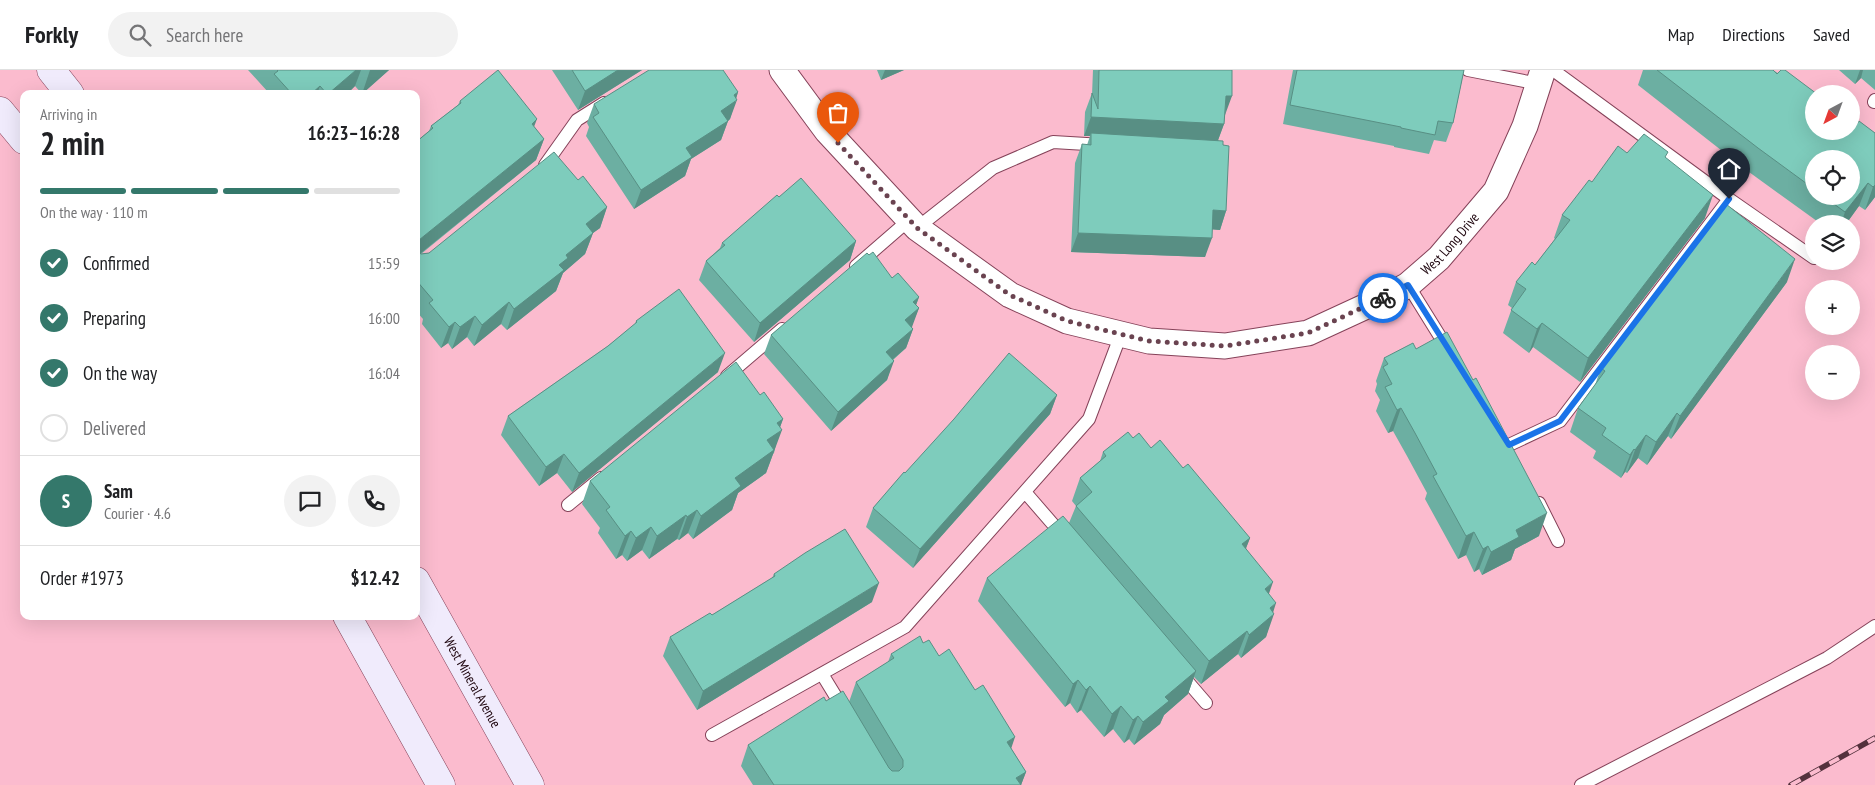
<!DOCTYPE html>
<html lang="en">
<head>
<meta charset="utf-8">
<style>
  :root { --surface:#fff; --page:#f2f2f2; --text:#202124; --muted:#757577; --line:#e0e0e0; --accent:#34786b }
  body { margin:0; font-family:"PT Sans Narrow",sans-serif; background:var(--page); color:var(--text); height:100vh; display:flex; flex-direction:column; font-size:19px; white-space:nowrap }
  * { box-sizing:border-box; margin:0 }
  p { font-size:16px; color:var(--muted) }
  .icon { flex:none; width:28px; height:28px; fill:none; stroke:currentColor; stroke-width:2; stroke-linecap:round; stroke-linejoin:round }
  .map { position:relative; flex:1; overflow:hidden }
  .panel { position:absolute; left:20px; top:20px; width:400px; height:530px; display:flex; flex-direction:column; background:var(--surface); border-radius:10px; box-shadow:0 5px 20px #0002 }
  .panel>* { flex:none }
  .needle { width:32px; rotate:221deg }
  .controls { position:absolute; left:1805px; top:15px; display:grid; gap:10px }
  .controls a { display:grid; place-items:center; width:55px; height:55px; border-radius:50%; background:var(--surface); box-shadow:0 5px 20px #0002; font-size:25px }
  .pin { position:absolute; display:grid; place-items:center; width:42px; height:42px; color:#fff; margin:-51px -21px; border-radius:50% 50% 50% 0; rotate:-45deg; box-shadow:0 0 5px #0007 }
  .pin .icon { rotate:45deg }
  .courier { position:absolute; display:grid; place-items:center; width:50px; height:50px; margin:-25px; border:4px solid #1a73e8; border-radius:50%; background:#fff; color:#222; box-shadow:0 1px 6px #0007 }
  .summary em { font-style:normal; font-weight:700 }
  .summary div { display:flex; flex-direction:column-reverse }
  .summary { display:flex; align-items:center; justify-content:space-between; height:85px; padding:0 20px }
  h1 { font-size:32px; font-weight:700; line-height:38px }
  .bar { display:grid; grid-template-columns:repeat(4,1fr); gap:8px 5px; align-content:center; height:60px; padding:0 20px }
  .bar i { height:6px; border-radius:4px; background:var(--line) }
  .bar .selected { background:var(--accent) }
  .bar p { grid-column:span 4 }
  .line { display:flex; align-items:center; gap:12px; padding:0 20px; border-top:1px solid var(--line) }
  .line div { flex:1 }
  .round { display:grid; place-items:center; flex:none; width:52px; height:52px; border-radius:26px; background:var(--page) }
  ol { padding:0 20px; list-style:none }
  li { display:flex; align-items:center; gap:15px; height:55px }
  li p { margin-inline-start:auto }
  li .icon { padding:5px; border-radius:50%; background:var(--accent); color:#fff; stroke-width:4 }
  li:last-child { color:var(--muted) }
  li i { width:28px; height:28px; border:2px solid var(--line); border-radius:50% }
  header { display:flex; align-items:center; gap:30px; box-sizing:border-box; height:70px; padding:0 25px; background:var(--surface); border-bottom:1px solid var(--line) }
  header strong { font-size:24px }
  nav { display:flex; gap:28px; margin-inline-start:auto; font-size:18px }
  .search { width:350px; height:45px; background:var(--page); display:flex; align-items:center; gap:12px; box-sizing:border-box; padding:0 18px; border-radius:28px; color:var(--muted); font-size:19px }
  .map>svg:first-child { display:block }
</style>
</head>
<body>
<header>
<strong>Forkly</strong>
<div class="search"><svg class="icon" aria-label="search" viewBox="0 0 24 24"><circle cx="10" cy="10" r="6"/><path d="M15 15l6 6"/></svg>Search here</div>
<nav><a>Map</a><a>Directions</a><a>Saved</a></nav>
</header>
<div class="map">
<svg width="1875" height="715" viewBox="0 0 1875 715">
  <rect width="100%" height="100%" fill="#fbbbce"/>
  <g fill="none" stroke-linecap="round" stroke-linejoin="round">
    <defs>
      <path id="service" d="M1468,0l71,14
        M1553,0l176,129 85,59
        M1874,32l1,-2
        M545,95l32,-45 27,-17
        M917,158l76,-60 60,-26 50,3
        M856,196l53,-46
        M1408,215l41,66
        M727,306l55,-47
        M1509,375l51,-24 169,-222
        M1025,422l39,45
        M1539,433l19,38
        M568,435l33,-27
        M822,604l22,36
        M1181,604l25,29
        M712,665l193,-108 184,-208 32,-85
        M1581,715l246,-127 48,-32"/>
      <g id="minor">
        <path id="s1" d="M782,0l45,61 90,97 93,67 57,26 82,20 76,5 83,-13 78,-36 22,-12 31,-27 57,-67 29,-65 18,-56"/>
      </g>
      <g id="secondary">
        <path d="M51,0l19,24"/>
        <path d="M0,41l24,29"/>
        <path id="s2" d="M416,511l114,204"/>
        <path d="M347,546l94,169"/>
      </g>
    </defs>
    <!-- service casing -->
    <use href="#service" stroke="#854259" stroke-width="14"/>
    <!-- minor casing -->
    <use href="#minor" stroke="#854259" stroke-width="27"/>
    <!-- secondary casing -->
    <use href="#secondary" stroke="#854259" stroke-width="29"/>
    <!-- service -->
    <use href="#service" stroke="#fff" stroke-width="12"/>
    <!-- minor -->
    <use href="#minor" stroke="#fff" stroke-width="25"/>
    <!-- secondary -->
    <use href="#secondary" stroke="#f0ebfc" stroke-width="28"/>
    <defs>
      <path id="rail" d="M1791,715l84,-47"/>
    </defs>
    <!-- rail casing -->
    <use href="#rail" stroke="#53313c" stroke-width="5.5"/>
    <!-- rail -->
    <use href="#rail" stroke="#fbbbce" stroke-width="4" stroke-dasharray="11" stroke-linecap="butt"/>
  </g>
  <!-- wall -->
  <path fill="#6cafa2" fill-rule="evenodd" d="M248,0h141l-27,24 -7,-8 -8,8h-80l1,-2z
    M552,0h90l-64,40z
    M877,0h27l-23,10z
    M1093,0h139l-7,45 -1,9 -6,16 5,5 3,66 -6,19 -8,-1 -7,28 -134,-5 4,-89 7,-19 5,1 3,-9h-6l1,-24 7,-19v2z
    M1293,0h171l-11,53 -7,19 -12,-2 -5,14 -35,-7v-1l-111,-22z
    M1643,0h130l84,54 18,9v64l-10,13 -6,-4 -13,18h-25l-72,-52 -111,-87zM1814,89l37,37h-37z
    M1839,0h36v20l-14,-12 -6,6z
    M738,22l-8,27 -2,2 -7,19 -30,19 -6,17 -51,33 -48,-73 3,-9 -2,-4 7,-19z
    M460,31l74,26 10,12 -8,21 -115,94 8,-1 149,-73 29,27 -7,21 -7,5 -8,21 -22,19 -7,18 -49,39 -6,-6 -27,22 -7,-9 -15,12 -4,-6 -7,5 -19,-24 1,-5 -7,-8v-169l13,-11 2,-5 27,-21z
    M1627,83l39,5 39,60 -125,164 -47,-35 -4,6 -26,-20 9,-25 -4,-3 8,-23 19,-17 20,-26 -1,-1 8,-23 30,-33z
    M779,127l77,44 -6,19 -96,82 -55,-62 7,-19 14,-13 2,-5z
    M869,185l23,23 27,19 -3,8 3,3 -8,19 2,2 -7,19 -13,12 -6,20 -56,51 -67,-77 7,-19z
    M1787,212l-116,157 -3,-3 -21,29 -9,-7 -11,15 -2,-1 -4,6 -28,-20 3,-7 -26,-19 8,-24 17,-23 6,-17z
    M636,251l82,51 -146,120 -15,-19 -18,13 -38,-51 7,-19 100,-70 27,-22z
    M1416,279l123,187 -24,13 -4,11 -29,15 -3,-6 -5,3 -8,-17 -8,4 -33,-60 2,-6 -20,-37 -14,-25 -5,2 -12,-22 4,-11 -5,-9 2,-7 -1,-3 8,-23z
    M760,325l23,24 -3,8 -6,26 -1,1 -7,19 -28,20 -6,17 -39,29 -5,-6 -9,7 -2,-1 -28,20 -7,-9 -15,11 -5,-6 -6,4 -18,-26 2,-5 -18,-24 8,-23z
    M1057,325l-7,19 -137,154 -47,-41 7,-19 32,-35z
    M1133,368l18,10 32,20 67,70 -4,10 23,46 4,18 -7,25 -25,21 -3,-4 -37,30 -7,-7 -6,17 -24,21 -4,9 -26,21 -5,-6 -5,4 -11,-14 -9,8 -23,-27 -4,3 -7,-10 -5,4 -87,-106 9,-23 82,-55 7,-17 -4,-5 8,-23 20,-17 3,-9z
    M774,504l98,28 -175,108 -34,-54 7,-19 42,-22 60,-37z
    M923,573l16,13 72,92 15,24 -5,13h-268l-12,-19 7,-21 78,-44 23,1 7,-20 32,-20 3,-8z"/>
  <!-- shaded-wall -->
  <path fill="#588f84" d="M356,0h5l-6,16 -8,8h-19z
    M370,0h19l-27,24z
    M618,0h24l-64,40 7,-19z
    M885,0h19l-23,10z
    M1860,0h3l-2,8 -6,6z
    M320,16l-3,8h-6z
    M738,22l-3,10 2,-2 -7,19 -2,2 -7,19 -30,19 -6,17 -51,33 7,-19 45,-42 35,-37 13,-16z
    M1226,26h6l-7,19z
    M1091,47l133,7 -7,19 -126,-10 -1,3h-6z
    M537,49l-8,21 3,-16z
    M544,69l-8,21 -120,97v-13l3,-4z
    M1868,113l-9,23 -13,18h-5l4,-12z
    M1875,115v12l-10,13 8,-23z
    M1713,125l-8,23 -125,164 8,-24z
    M607,137l-7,21 -7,5 -8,21 -22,19 -7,18 -49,39 7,-21 45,-44 27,-41z
    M1213,140l13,1 -6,19 -14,-1z
    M1078,163l134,5 -7,19 -134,-5z
    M856,171l-6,19 -96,82 6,-19z
    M1795,189l-8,23 -116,157 9,-23z
    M919,227l-6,16 6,-5 -7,19 -14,12 7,-19 8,-18z
    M509,232l-8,22 -27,22 8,-21z
    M475,246l-8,21 -15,12 8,-22z
    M455,252l-7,21 -7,5 8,-21z
    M1542,253l-9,24 -4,6 8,-24z
    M913,259l-7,19 -27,23 7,-19z
    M725,283l-7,19 -146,120 7,-19z
    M894,291l-7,19 -56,51 7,-19z
    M1057,325l-7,19 -137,154 7,-19z
    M1401,338l-8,23 -5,2 9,-23z
    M1677,343l-9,23 -21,29 9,-23z
    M783,349l-5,14 4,-3 -16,43 -28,20 -6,17 -39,29 8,-23 66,-76 10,-17z
    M1646,365l-8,23 -11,15 8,-23z
    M1634,379l-9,23 -4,6 9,-23z
    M564,384l-7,19 -18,13 7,-19z
    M697,440l-9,23 -9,7 8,-23z
    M1547,443l-8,23 -24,13 -4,11 -29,15 9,-23 25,-22z
    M686,445l-9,24 -28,20 8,-23z
    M651,457l-9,23 -15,11 9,-23z
    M631,461l-9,24 -6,4 9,-23z
    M1474,462l-8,23 -8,4 8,-23z
    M1250,468l-9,23 1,-17z
    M1488,476l-9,23 -5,3 9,-23z
    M1273,512l-8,23v-16z
    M879,513l-7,19 -175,108 6,-19z
    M1276,533l-4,13 2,-2 -8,23 -25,21 8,-23 21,-27z
    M1247,561l-9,23 -37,30 8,-23z
    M1196,601l-8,23 -24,21 -4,9 -26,21 9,-23 22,-25z
    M1078,610l-8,23 -5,4 8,-23z
    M1090,616l-9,24 -4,3 9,-23z
    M1121,636l-8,23 -9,8 8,-23z
    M1138,646l-9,23 -5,4 9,-23z
    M1015,667l-7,21 -1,-16z
    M1026,702l-5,13 -5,-7z"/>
  <!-- building -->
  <path fill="#7eccbc" stroke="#588f84" d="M277,0h79l-28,24h-1l-7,-8 -9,8h-9l-1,-1 -1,1h-8l-18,-20 4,-3z
    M498,0l39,49 -5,5 12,15 -125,101 -3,4v-102l17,-14 -2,-2 30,-23 -1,-2z
    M572,0h46l-33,21z
    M649,0h74l15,22 -4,3 3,5 -16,11 7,10 -42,27 6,9 -51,33 -48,-73 6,-4 -5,-9z
    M1099,0h133v26h-6l-2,28 -133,-7 1,-24 6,16z
    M1297,0h167l-11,53 -15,-2 -3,14 -34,-7v-1l-111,-22z
    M1657,0h116l4,4 4,-4h4l32,24h-3v37h37v-11l6,4 2,-3 16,12v52l-2,2 -5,-4 -23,29 -22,-16h28v-37h-37v30l-56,-41z
    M1091,63l132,8v4l6,1 -3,65 -13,-1 -1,28 -134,-5 4,-89 9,1z
    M1644,64l24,18 -3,5 48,38 -125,163 -46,-35 -5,6 -26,-19 15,-21 -10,-7 16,-20 3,3 35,-45 -8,-5 27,-35 3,2 26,-36 9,7z
    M554,82l24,28 5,-4 24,31 -21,17 7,9 -27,22 2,3 -9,7 5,5 -50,39 -5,-7 -27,23 -7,-9 -15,11 -5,-5 -6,5 -20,-24 4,-3 -17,-20v-34l1,5 4,3 8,-1z
    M801,108l55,63 -96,82 -54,-62 19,-16 -3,-2 55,-48 2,2z
    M1726,134l69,55 -115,157 -3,-3 -21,29 -10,-7 -11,15 -1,-1 -4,6 -28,-20 4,-7 -28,-20 27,-37 -4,-3z
    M873,182l19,26 6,-5 21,24 -6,5 6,6 -14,12 8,9 -27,23 8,9 -56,51 -67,-77 96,-82 2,2z
    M679,219l46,64 -146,120 -15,-19 -18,13 -38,-51 100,-70 29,-24 -1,-1z
    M1447,262l26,48 3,-2 71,135 -31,17 3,7 -28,15 -3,-6 -5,3 -9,-17 -8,4 -33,-60 4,-2 -22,-41 -14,-25 -4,2 -12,-23 7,-3 -9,-17 5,-3 -4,-6 29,-15 3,6z
    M1009,283l48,42 -137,154 -47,-41 31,-36 1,1 49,-54z
    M736,292l24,33 4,-3 19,27 -6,4 5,7 -15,10 7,10 -39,28 6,8 -40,30 -4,-6 -10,7 -1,-2 -29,21 -6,-9 -15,11 -5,-7 -6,5 -19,-26 4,-3 -20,-26z
    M1128,362l5,6 6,-5 12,15 9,-8 23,28 5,-4 62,74 -8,6 31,38 -8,7 11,14 -6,5 4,6 -25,21 -2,-4 -38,30 -133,-155 16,-14 -12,-14 26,-22 -3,-4z
    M1063,446l133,155 -31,26 4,4 -26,21 -5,-6 -5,4 -12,-14 -9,8 -22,-28 -4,4 -8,-10 -5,4 -86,-106z
    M845,459l34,54 -176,108 -33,-54 40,-24 2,2 63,-39 -1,-2 31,-21z
    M920,566l3,7 6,-3 10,16 10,-7 26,41 8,-5 32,52 -8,5 19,30 -10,6 5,7h-247l-26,-40 76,-48 2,4 17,-10 46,77 3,3h7l4,-4v-7l-47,-78 38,-24 -3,-4z"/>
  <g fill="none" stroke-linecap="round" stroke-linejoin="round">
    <!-- done -->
    <path stroke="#6a4350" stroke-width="5" stroke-dasharray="0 9" d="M838,73l79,85 93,67 57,26 82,20 76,5 83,-13 75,-35"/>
    <!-- route -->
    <path stroke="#1a73e8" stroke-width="6" d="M1383,228l25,-13 101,160 51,-24 169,-222"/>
  </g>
  <g text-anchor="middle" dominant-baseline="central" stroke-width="4" stroke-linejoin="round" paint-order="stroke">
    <!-- street labels -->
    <g font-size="14" fill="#1c030c" stroke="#fbbbce">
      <text stroke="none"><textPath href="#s1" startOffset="800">West Long Drive</textPath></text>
      <text stroke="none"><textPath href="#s2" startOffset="116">West Mineral Avenue</textPath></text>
    </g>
  </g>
</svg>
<div class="controls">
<a><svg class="needle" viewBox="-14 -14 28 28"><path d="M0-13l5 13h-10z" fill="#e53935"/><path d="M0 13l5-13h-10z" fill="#757577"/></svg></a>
<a><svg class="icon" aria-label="locate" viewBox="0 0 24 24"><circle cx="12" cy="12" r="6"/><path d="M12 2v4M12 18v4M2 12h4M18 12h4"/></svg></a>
<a><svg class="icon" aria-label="layers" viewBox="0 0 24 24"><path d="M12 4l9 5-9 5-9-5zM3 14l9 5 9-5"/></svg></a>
<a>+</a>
<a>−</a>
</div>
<div class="pin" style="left:838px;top:73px;background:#ea580c"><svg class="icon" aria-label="bag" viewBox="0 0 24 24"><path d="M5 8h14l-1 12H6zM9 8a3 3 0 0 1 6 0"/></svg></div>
<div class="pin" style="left:1729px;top:129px;background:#1f2937"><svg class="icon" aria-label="home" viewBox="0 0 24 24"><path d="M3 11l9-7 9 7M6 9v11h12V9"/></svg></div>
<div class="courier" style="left:1383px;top:228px"><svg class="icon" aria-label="bike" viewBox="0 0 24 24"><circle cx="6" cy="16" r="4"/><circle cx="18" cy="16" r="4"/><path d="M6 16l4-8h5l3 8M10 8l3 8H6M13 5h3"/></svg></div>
<section class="panel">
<div class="summary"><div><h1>2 min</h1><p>Arriving in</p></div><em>16:23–16:28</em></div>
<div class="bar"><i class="selected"></i><i class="selected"></i><i class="selected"></i><i></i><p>On the way · 110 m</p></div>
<ol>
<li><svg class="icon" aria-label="check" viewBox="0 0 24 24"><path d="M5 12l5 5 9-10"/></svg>Confirmed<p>15:59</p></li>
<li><svg class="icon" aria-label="check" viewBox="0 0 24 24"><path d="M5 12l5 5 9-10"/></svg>Preparing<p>16:00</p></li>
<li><svg class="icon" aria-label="check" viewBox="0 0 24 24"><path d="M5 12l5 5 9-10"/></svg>On the way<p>16:04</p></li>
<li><i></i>Delivered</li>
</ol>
<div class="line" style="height:90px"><b class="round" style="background:var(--accent);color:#fff">S</b><div><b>Sam</b><p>Courier · 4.6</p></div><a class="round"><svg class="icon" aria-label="chat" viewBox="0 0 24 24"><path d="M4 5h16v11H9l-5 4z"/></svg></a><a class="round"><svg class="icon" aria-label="phone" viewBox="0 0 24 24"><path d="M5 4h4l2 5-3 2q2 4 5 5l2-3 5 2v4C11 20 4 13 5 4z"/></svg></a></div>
<div class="line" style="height:65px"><div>Order #1973</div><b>$12.42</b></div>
</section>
</div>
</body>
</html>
